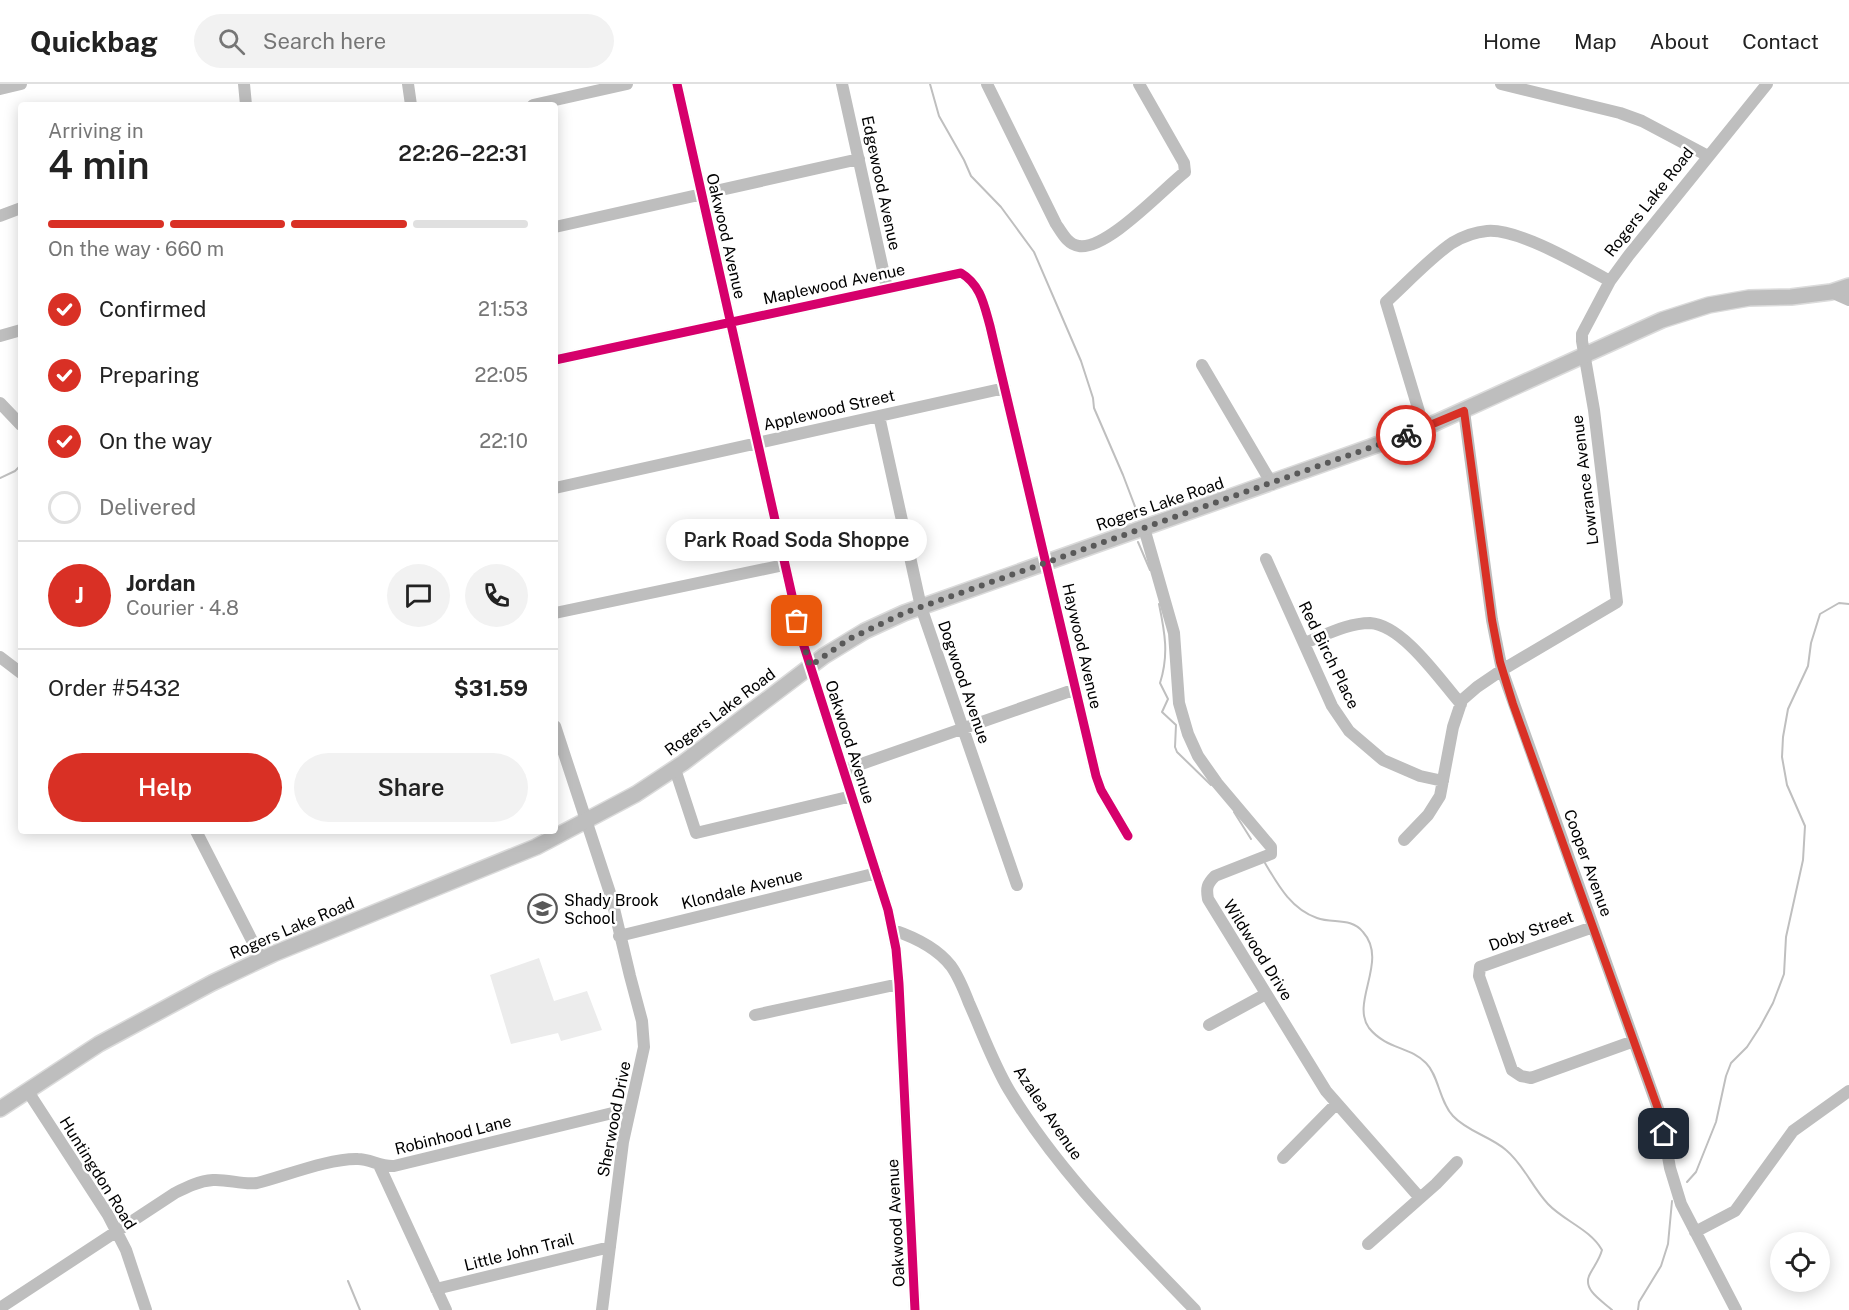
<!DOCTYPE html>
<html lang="en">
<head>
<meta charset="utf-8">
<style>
  :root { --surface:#fff; --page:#f2f2f2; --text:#222; --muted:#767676; --line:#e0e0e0; --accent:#d93025 }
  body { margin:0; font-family:"Public Sans",sans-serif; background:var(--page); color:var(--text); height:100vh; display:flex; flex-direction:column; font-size:22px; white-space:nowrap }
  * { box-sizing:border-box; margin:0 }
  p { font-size:20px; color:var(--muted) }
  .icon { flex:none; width:33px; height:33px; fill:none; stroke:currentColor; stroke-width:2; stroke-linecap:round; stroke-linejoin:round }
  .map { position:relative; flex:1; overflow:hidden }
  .sheet { position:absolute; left:18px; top:18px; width:540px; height:732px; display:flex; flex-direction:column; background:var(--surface); border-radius:6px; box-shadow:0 3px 15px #0003 }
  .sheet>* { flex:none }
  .fabs { position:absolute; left:1770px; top:1148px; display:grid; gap:12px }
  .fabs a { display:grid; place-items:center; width:60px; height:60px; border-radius:50%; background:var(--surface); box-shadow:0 3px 15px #0003; font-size:30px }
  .pin { position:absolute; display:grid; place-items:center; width:51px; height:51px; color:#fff; margin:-26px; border-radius:12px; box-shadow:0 3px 9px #0006 }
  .courier { position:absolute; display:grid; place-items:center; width:60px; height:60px; margin:-30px; border:4px solid #d93025; border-radius:50%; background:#fff; color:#222; box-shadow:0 2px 8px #0007 }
  .bubble { position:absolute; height:42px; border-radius:21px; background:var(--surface); box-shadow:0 3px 15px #0003; font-size:20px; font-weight:600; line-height:42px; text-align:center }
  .overview em { font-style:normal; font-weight:600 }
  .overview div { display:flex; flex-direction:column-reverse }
  .overview { display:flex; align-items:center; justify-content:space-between; height:102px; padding:0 30px }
  h1 { font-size:39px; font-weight:600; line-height:45px }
  .bar { display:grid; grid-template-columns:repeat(4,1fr); gap:9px 6px; align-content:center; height:72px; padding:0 30px }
  .bar i { height:8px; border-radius:4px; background:var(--line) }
  .bar .on { background:var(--accent) }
  .bar p { grid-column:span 4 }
  .line { display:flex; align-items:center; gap:15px; padding:0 30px; border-top:2px solid var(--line) }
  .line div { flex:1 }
  .round { display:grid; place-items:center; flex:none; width:63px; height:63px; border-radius:32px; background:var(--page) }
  ol { padding:0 30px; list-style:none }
  li { display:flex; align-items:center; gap:18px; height:66px }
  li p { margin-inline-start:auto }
  li .icon { padding:6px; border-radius:50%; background:var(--accent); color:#fff; stroke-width:4 }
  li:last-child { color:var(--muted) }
  li i { width:33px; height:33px; border:3px solid var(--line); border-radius:50% }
  .button { display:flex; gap:12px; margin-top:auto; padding:12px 30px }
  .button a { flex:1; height:69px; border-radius:36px; background:var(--accent); color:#fff; font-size:24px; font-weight:600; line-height:69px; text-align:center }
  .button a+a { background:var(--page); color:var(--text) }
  header { display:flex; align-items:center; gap:36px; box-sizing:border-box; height:84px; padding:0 30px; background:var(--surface); border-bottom:2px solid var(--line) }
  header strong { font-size:28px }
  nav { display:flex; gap:33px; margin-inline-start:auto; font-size:21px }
  .search { width:420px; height:54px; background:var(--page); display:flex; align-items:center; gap:15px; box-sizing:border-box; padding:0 21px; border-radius:33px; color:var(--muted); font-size:22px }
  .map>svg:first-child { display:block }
</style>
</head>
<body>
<header>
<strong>Quickbag</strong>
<div class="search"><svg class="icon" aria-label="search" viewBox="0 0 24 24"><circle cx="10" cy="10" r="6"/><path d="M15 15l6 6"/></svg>Search here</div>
<nav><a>Home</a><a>Map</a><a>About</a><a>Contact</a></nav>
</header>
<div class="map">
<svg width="1849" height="1226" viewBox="0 0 1849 1226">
  <rect width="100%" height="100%" fill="#fff"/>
  <!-- green -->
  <path fill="#ececec" d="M539,874l15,43 33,-10 15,39 -41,11 -3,-8 -47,11 -21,-69z"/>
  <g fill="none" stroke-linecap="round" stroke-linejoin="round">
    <!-- stream -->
    <path stroke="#bfbfbf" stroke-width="2" d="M930,0l9,32 25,44 7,16 30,31 33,45 47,109 12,37 1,10 29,67 16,42
      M0,394l15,-7 6,-6
      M1138,458l12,28
      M1159,520c6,29 10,51 1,79l8,16 -6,13 14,13 -1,22 2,5 34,33
      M1234,728l17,27
      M1265,779c13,22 26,46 52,55 16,6 34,-1 46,14 26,29 -13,70 6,96 18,22 41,18 57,35 13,13 13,38 27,53 15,16 37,20 53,34 18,15 26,37 42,54 16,17 42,25 54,46 -3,11 -9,17 -13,26 -6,15 15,26 23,34
      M1687,1098l9,-10 20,-50 10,-46 5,-13 16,-16 13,-20 13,-24 11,-29 2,-37 17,-77 2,-34 -18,-41 -5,-28 1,-20 5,-28 20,-43 3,-23 9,-29 19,-11 10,1
      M348,1197l12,29
      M1638,1226l1,-8 22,-36 7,-22 4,-43"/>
    <defs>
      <path id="major" d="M0,1025l99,-65 113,-61 61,-29 263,-107 100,-53 47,-31 141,-107 41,-25 39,-18 520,-185 238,-108 47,-15 40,-7 42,-1 40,-5 18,-6"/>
    </defs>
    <!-- major casing -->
    <use href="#major" stroke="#dbdbdb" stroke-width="18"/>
    <!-- minor -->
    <path stroke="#bebebe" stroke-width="12" d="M244,0l2,21
      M408,0l3,21
      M677,0l125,556 86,270 8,39 3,35 16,326
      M842,0l45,204
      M987,0l69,140c6,9 12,21 23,22 28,4 83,-56 106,-74l-1,-9 -45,-79
      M1501,0l119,29 22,8 66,35
      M0,5l21,-5
      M533,21l94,-21
      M0,132l21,-8
      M555,143l304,-68
      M1831,208l18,8
      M0,252l21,-6
      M555,276l406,-87c20,12 23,32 29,53l106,450 5,14 27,46
      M1202,281l70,119
      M0,319l21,22
      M1464,327l28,209 10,50 159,447 9,51 11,36 55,106
      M879,332l42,191 96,278
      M1424,344l-38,-126c19,-17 45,-45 66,-59 10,-6 23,-11 35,-12 31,-3 95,35 123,50
      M555,404l450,-100
      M1144,444l30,105 5,70 9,31 10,22 19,27 54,64v7l-56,22c-8,8 -9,12 -7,23l118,192 94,107
      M1266,475l66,147 17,25 34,29 37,16 23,5
      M555,529l229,-48
      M1304,559c20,-7 43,-20 66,-20 33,2 70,57 91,81
      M0,573l21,16
      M555,642l56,170 19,80 12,45 2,26 -21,95 -21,168
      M675,685l21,64 156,-37
      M844,686l232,-81
      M196,747l66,129
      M1404,756l24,-25 12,-19 13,-69 9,-27 15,-13 25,-17 115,-68 -23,-192 -12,-69v-7l28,-53 19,-26 138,-171
      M1593,843l-113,40 -1,9 33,94 9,6 10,2 103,-37
      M893,846c21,7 44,18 58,36 8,11 13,24 18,37 13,29 24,60 40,87 50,83 120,151 186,220
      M619,852l258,-63
      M755,931l144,-31
      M1209,941l57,-31
      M27,1006l81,125 18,35 20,60
      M1283,1074l53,-54
      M379,1081l67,145
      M1695,1148l40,-21 58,-80 56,-40
      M1368,1160l68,-60 21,-22
      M436,1205l174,-42
      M0,1224l175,-115c12,-6 24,-12 38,-13 15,-1 29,5 44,3 28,-7 73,-25 101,-24 12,0 23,8 36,7l235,-57"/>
    <!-- major -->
    <use href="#major" stroke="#bebebe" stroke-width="15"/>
    <defs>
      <path id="cycleway" d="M677,0l125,556 86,270 8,39 3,35 16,326
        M555,276l406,-87c20,12 23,32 29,53l106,450 5,14 27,46"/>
    </defs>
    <!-- cycleway casing -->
    <use href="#cycleway" stroke="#fff" stroke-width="13"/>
    <!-- cycleway -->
    <use href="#cycleway" stroke="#d6006c" stroke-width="9"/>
  </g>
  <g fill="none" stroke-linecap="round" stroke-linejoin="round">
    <!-- done -->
    <path stroke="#595959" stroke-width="6" stroke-dasharray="0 10.8" d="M797,537l13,45 39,-27 55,-26 502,-178"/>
    <!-- route -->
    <path stroke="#d93025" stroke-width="8" d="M1406,351l58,-24 28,209 8,42 13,42 148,413 3,17"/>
  </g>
  <!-- icons -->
  <defs>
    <symbol id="school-ring" viewBox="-11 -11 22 22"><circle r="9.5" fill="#fff" stroke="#595959" stroke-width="1.5"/><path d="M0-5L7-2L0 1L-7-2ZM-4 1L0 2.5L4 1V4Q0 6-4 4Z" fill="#595959"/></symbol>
  </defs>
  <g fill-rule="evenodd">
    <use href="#school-ring" x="526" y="808" width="33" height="33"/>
  </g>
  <g text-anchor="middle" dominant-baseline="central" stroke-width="5" stroke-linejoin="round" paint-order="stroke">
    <!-- street labels -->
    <g font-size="16" fill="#000" stroke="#fff">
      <text transform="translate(881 99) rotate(78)">Edgewood Avenue</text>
      <text transform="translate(1649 118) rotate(-52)">Rogers Lake Road</text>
      <text transform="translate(726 152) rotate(77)">Oakwood Avenue</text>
      <text transform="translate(834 200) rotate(-12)">Maplewood Avenue</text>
      <text transform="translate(829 326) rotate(-13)">Applewood Street</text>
      <text transform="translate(1585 396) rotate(-97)">Lowrance Avenue</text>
      <text transform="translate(1160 420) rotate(-19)">Rogers Lake Road</text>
      <text transform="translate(1082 562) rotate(77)">Haywood Avenue</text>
      <text transform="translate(1329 571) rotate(64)">Red Birch Place</text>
      <text transform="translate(964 598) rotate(71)">Dogwood Avenue</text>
      <text transform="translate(720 628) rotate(-37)">Rogers Lake Road</text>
      <text transform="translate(850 658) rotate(72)">Oakwood Avenue</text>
      <text transform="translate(1588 779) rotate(70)">Cooper Avenue</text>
      <text transform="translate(742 805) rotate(-14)">Klondale Avenue</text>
      <text transform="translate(292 844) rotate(-23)">Rogers Lake Road</text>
      <text transform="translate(1531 847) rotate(-20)">Doby Street</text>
      <text transform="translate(1258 866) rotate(58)">Wildwood Drive</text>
      <text transform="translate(1048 1029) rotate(56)">Azalea Avenue</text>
      <text transform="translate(614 1035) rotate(-79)">Sherwood Drive</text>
      <text transform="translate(453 1051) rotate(-14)">Robinhood Lane</text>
      <text transform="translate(98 1089) rotate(58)">Huntingdon Road</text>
      <text transform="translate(896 1139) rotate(-93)">Oakwood Avenue</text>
      <text transform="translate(519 1168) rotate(-14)">Little John Trail</text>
    </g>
    <!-- poi labels -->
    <g font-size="16" fill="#000" stroke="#fff" text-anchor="start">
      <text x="564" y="816">Shady Brook<tspan x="564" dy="18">School</tspan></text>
    </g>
  </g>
</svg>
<div class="fabs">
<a><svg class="icon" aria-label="locate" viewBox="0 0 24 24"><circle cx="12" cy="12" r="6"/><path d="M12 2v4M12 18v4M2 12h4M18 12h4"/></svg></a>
</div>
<div class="pin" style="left:797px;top:537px;background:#ea580c"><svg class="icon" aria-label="bag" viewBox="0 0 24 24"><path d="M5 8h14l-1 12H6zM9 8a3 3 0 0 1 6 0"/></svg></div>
<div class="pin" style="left:1664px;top:1050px;background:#1f2937"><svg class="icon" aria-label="home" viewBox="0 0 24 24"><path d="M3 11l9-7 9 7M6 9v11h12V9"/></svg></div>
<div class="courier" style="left:1406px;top:351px"><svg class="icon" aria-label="bike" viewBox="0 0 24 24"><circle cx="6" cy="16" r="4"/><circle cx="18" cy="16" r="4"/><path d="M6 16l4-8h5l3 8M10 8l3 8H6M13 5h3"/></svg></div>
<div class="bubble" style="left:666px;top:435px;width:261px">Park Road Soda Shoppe</div>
<section class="sheet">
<div class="overview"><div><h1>4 min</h1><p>Arriving in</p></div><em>22:26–22:31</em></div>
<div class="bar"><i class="on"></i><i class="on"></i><i class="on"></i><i></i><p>On the way · 660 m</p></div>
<ol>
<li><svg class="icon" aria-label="check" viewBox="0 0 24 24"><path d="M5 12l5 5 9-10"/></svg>Confirmed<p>21:53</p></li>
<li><svg class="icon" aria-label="check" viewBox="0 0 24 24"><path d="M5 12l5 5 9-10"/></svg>Preparing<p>22:05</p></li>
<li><svg class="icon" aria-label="check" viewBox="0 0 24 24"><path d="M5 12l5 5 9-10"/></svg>On the way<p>22:10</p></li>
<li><i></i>Delivered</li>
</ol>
<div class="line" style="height:108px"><b class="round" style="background:var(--accent);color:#fff">J</b><div><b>Jordan</b><p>Courier · 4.8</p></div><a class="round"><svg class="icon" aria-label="chat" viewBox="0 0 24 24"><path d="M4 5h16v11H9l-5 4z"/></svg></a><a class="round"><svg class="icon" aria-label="phone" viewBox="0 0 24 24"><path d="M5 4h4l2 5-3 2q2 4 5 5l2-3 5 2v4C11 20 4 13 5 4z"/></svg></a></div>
<div class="line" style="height:78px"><div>Order #5432</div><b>$31.59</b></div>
<div class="button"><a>Help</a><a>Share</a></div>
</section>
</div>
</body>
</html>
